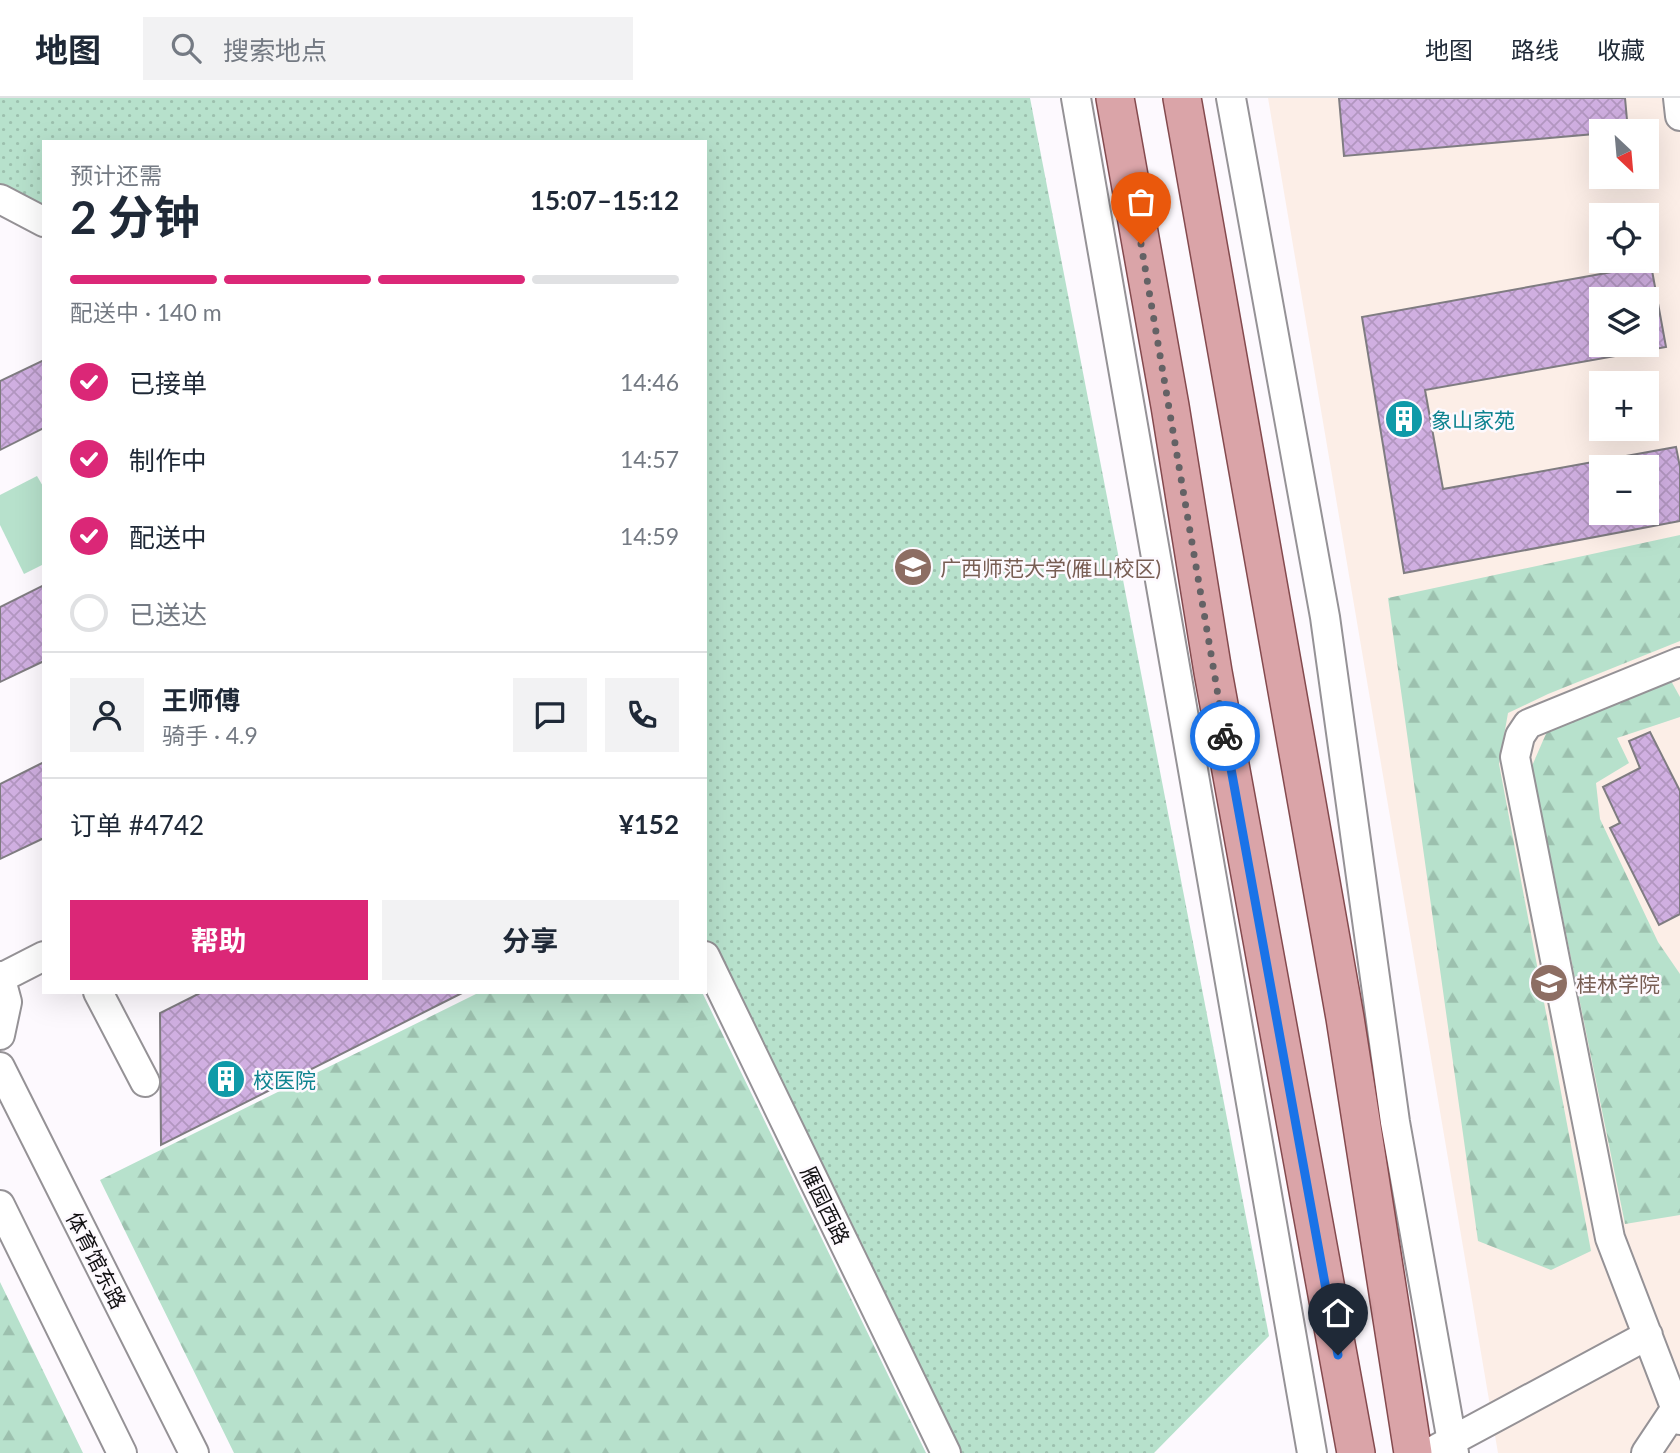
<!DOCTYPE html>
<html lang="zh">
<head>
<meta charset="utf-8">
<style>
  :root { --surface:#fff; --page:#f2f2f3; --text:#1f2937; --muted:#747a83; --line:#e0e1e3; --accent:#db2777 }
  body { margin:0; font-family:Lato,"Noto Sans SC",sans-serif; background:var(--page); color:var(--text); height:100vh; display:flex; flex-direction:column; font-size:26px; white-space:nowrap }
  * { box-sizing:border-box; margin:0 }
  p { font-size:23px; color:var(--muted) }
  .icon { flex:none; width:38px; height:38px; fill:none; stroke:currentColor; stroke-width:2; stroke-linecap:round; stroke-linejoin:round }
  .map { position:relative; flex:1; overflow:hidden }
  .sheet { position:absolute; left:42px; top:42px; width:665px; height:854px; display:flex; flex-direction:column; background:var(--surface); border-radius:0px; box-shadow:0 7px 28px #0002 }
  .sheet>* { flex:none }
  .needle { width:46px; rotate:154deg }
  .tools { position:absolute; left:1589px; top:21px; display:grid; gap:14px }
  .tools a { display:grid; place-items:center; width:70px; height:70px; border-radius:0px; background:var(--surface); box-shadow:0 7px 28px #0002; font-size:35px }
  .pin { position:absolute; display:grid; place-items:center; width:60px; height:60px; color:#fff; margin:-72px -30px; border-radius:50% 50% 50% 0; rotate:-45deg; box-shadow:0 0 7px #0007 }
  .pin .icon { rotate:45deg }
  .courier { position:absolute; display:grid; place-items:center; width:70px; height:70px; margin:-35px; border:5px solid #1a73e8; border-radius:50%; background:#fff; color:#222; box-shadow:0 2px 9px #0007 }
  .overview em { font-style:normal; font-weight:700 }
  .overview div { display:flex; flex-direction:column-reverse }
  .overview { display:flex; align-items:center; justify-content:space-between; height:119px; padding:0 28px }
  h1 { font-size:46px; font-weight:700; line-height:52px }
  .bar { display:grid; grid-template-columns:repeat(4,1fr); gap:10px 7px; align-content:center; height:84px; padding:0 28px }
  .bar i { height:9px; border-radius:5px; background:var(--line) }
  .bar .selected { background:var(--accent) }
  .bar p { grid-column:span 4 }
  .line { display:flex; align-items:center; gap:18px; padding:0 28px; border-top:2px solid var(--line) }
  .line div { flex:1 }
  .round { display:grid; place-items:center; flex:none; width:74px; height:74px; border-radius:0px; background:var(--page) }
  ol { padding:0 28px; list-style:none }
  li { display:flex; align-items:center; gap:21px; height:77px }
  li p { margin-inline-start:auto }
  li .icon { padding:7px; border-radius:50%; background:var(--accent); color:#fff; stroke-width:4 }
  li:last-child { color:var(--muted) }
  li i { width:38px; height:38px; border:4px solid var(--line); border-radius:50% }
  .action { display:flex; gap:14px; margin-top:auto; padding:14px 28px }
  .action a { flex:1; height:80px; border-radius:0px; background:var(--accent); color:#fff; font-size:28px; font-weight:700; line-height:80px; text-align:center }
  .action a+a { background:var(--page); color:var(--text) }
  header { display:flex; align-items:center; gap:42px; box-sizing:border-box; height:98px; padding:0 35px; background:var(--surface); border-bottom:2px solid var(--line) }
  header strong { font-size:33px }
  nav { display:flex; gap:38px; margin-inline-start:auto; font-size:24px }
  .search { width:490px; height:63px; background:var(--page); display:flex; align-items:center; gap:18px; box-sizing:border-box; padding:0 24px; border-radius:0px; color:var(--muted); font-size:26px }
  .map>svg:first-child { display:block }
</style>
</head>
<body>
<header>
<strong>地图</strong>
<div class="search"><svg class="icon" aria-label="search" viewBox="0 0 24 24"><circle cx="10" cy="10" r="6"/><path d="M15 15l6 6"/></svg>搜索地点</div>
<nav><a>地图</a><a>路线</a><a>收藏</a></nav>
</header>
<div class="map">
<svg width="1680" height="1355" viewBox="0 0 1680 1355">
  <defs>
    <pattern id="grass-dots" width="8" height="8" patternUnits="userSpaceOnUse" patternTransform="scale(1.75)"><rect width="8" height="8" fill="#b7e1cc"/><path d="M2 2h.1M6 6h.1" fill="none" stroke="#9cc0ae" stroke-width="1.8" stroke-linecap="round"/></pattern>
    <pattern id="forest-firs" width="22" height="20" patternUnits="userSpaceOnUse" patternTransform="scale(1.75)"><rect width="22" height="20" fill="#b7e1cc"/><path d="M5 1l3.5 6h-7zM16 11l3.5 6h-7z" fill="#9cc0ae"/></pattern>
    <pattern id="building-cross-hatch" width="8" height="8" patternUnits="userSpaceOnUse" patternTransform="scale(1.75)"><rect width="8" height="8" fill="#d0afe1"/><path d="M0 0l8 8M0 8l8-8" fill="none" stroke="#b296c0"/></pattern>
  </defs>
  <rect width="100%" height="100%" fill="#fdf9fe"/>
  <!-- education -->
  <path fill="#fceee7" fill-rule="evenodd" d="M1268,0h412v1355h-182zM1601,33h46v46h-46zM1601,117h46v46h-46zM1601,201h46v46h-46zM1601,285h46v46h-46zM1601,369h46v46h-46z"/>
  <!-- grass -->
  <path fill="url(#grass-dots)" d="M0,0h1030l239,1238 -115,117h-208l-241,-497v-814h-661v80l-44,-23z"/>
  <!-- forest -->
  <path fill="url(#forest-firs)" d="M1680,437v106l-132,53 -40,19 -9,51 92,487 -40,19 -73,-29 -90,-643z
    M1670,581l10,18v20l-63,21 12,25 -33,20 4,36 58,123 22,32v241l-55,9 -93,-458 16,-37z
    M480,894h222l224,461h-692l-134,-273z
    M0,1184l83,171h-83z"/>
  <!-- green -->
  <path fill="#b7e1cc" d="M37,378l7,12v76l-20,10 -24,-49v-30z"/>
  <!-- building -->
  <path fill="url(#building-cross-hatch)" stroke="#7f7c81" stroke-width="2" fill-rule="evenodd" d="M1339,0h286l3,33 -284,25z
    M1651,167l15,82 -241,43 18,99 233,-42 4,20v54l-276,52 -42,-256zM1601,201h46v46h-46zM1601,369h46v46h-46z
    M44,262v68l-44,22v-69z
    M44,487v76l-44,21v-75z
    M1650,634l30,59v123l-21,11 -49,-97 10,-5 -17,-36 37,-19 -11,-27z
    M44,664v76l-44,21v-75z
    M202,894h262l-303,153 -1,-132z"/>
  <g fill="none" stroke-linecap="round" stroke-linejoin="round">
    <defs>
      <path id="minor" d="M1076,0l236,1355
        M1231,0l94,519 70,505 59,331
        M1678,0l2,18
        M0,101l44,23
        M1680,564l-152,62 -8,12 -5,21 95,481 70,182
        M705,858l241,497
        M0,878l7,26 -7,33
        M1,880l43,-22
        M98,894l47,90
        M0,969l194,386
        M0,1107l122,248
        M1429,1355l219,-118
        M1646,1355l30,-45"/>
      <path id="major" d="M1115,0l55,308 43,266 143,781
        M1182,0l163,920 68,435"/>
    </defs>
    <!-- minor casing -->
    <use href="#minor" stroke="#959296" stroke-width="32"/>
    <!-- major casing -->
    <use href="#major" stroke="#844a4e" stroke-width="40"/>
    <!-- minor -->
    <use href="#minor" stroke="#fff" stroke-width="28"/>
    <!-- major -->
    <use href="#major" stroke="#daa4a8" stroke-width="37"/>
  </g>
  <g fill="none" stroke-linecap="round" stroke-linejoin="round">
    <!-- done -->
    <path stroke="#646265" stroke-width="7" stroke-dasharray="0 12.6" d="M1141,146l84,492"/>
    <!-- route -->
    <path stroke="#1a73e8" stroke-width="9" d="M1225,638l113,619"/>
  </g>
  <!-- icons -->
  <defs>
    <symbol id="building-disc" viewBox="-11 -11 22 22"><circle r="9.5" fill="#0f9aa8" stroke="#fdf9fe"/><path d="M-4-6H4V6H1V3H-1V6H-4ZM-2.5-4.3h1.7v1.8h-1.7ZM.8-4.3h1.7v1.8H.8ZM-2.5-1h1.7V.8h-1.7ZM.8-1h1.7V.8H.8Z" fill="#fff"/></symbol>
    <symbol id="university-disc" viewBox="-11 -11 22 22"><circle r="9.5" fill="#8d6e63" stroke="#fdf9fe"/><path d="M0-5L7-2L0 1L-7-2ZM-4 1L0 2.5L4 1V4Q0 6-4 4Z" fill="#fff"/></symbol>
  </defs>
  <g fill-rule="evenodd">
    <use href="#building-disc" x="1382" y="299" width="44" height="44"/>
    <use href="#university-disc" x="891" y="447" width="44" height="44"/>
    <use href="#university-disc" x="1527" y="863" width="44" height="44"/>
    <use href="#building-disc" x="204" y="959" width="44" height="44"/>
  </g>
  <g text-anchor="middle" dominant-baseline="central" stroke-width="5" stroke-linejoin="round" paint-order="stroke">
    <!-- culture labels -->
    <g font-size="21" fill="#0d838f" stroke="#fdf9fe" text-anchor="start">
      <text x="1431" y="321">象山家苑</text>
      <text x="253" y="981">校医院</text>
    </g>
    <!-- education labels -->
    <g font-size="21" fill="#785e54" stroke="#fdf9fe" text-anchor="start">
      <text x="940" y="469">广西师范大学(雁山校区)</text>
      <text x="1576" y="885">桂林学院</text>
    </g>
    <!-- street labels -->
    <g font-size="21" fill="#121113" stroke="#fdf9fe">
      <text transform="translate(826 1107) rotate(64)">雁园西路</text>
      <text transform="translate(97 1162) rotate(63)">体育馆东路</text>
    </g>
  </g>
</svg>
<div class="tools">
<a><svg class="needle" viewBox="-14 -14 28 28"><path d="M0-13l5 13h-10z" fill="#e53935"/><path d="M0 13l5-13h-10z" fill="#747a83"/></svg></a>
<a><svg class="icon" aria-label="locate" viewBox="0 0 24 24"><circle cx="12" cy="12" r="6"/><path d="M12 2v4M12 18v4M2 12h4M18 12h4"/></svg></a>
<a><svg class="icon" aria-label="layers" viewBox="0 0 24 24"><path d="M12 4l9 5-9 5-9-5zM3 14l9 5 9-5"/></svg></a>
<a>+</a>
<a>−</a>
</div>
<div class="pin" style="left:1141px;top:146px;background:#ea580c"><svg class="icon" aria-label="bag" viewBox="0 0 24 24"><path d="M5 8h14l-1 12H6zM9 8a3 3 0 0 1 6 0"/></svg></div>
<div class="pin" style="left:1338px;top:1257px;background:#1f2937"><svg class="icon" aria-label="home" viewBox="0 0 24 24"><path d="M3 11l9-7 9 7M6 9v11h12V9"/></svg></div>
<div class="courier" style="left:1225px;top:638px"><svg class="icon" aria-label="bike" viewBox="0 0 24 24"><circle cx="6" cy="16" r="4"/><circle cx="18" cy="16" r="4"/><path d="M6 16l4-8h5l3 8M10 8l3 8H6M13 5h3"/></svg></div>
<section class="sheet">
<div class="overview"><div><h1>2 分钟</h1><p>预计还需</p></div><em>15:07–15:12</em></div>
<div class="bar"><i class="selected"></i><i class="selected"></i><i class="selected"></i><i></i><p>配送中 · 140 m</p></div>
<ol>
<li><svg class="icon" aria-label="check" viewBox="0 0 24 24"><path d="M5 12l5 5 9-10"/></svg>已接单<p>14:46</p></li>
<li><svg class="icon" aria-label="check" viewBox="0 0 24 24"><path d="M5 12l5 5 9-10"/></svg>制作中<p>14:57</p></li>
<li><svg class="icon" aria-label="check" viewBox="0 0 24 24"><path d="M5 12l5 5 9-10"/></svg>配送中<p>14:59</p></li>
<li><i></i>已送达</li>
</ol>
<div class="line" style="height:126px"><a class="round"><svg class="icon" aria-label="person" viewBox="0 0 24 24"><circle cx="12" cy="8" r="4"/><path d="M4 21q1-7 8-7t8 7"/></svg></a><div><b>王师傅</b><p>骑手 · 4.9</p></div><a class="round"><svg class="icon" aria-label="chat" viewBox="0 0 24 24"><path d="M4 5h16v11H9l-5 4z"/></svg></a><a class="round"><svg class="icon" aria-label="phone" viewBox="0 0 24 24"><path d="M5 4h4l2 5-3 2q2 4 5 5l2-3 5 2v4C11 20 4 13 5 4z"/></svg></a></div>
<div class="line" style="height:91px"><div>订单 #4742</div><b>¥152</b></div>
<div class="action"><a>帮助</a><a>分享</a></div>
</section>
</div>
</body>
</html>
